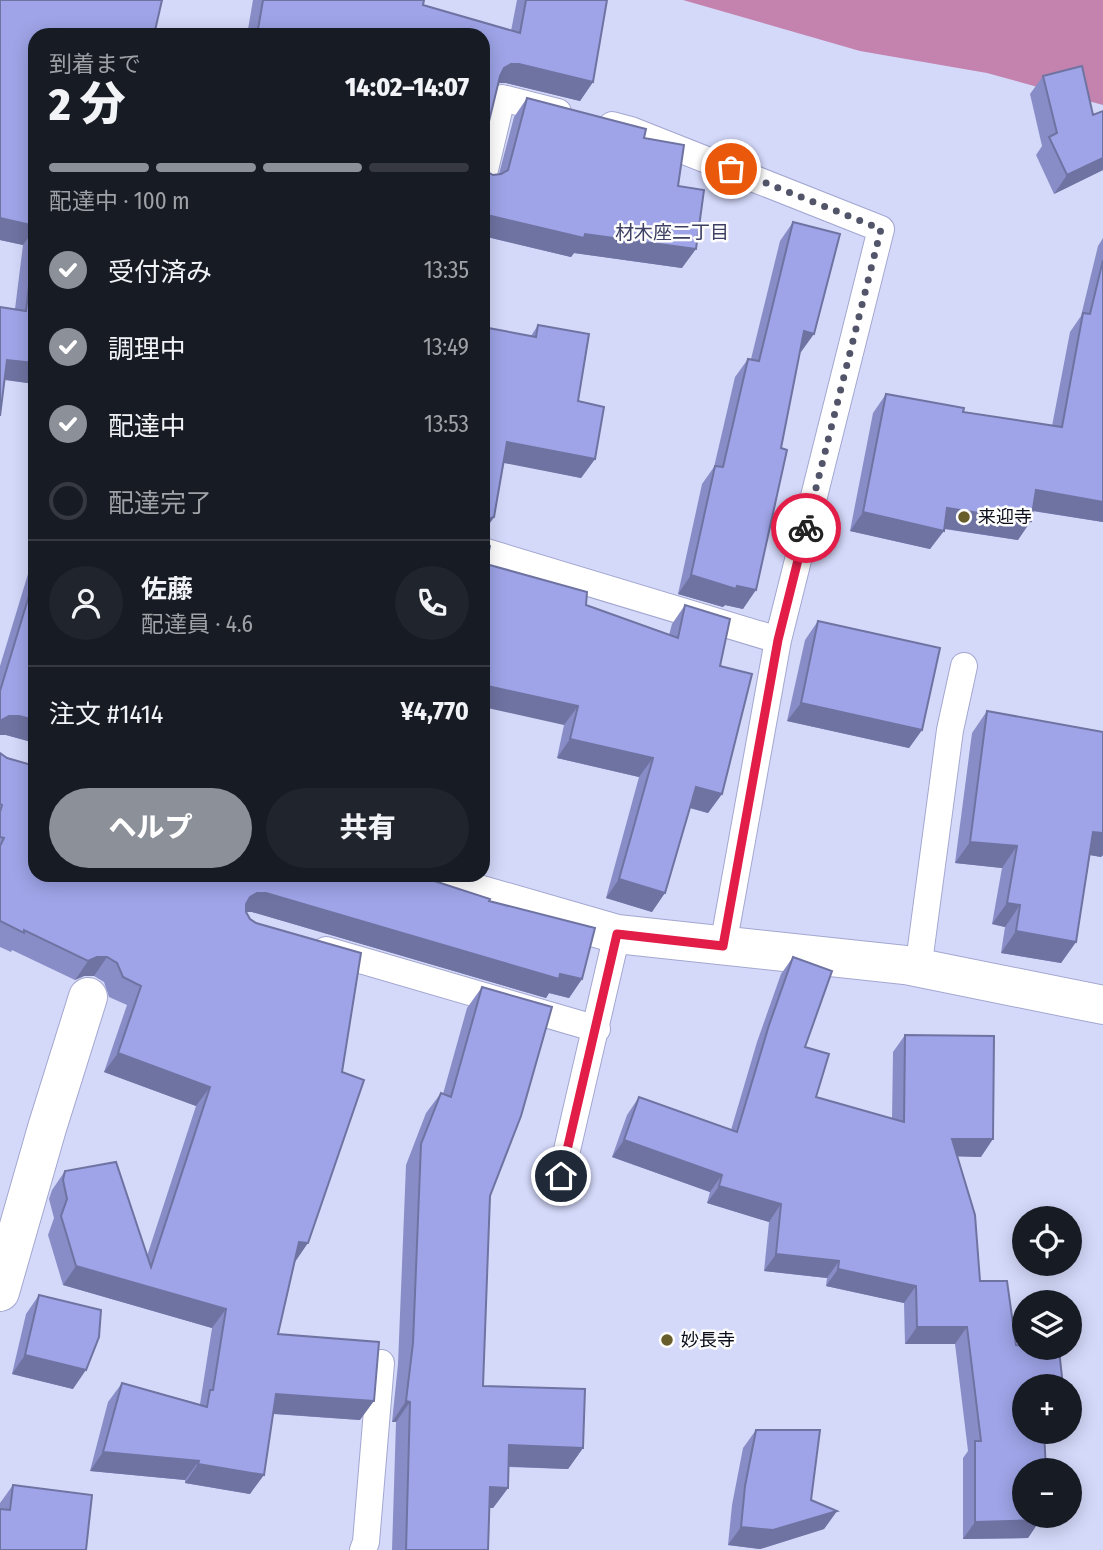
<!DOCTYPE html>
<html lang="ja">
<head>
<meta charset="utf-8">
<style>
  :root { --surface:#171b24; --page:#20242c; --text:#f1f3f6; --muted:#9ea1a6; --line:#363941; --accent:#8c9099 }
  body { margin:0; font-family:"Fira Sans Condensed","Noto Sans JP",sans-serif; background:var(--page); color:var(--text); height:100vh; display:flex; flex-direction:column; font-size:26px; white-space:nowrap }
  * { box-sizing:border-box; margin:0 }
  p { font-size:23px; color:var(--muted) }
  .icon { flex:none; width:38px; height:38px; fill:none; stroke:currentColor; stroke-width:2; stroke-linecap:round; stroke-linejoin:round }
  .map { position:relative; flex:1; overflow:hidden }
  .side { position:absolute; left:28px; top:28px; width:462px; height:854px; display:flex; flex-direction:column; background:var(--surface); border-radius:21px; box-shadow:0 4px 18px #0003 }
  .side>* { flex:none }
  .fabs { position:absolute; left:1012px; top:1206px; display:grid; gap:14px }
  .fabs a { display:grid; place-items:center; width:70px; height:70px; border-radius:50%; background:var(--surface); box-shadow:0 4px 18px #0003; font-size:35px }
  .pin { position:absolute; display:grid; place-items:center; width:60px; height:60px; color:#fff; margin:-30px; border:4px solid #fff; border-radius:50%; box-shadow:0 2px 7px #0007 }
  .courier { position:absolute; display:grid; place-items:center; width:70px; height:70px; margin:-35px; border:5px solid #e11d48; border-radius:50%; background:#fff; color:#222; box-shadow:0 2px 9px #0007 }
  .overview em { font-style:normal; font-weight:800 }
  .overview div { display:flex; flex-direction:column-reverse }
  .overview { display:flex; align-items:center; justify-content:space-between; height:119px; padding:0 21px }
  h1 { font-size:46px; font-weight:800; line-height:52px }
  .bar { display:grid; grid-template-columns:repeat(4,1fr); gap:10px 7px; align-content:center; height:84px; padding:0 21px }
  .bar i { height:9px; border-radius:5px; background:var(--line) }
  .bar .on { background:var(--accent) }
  .bar p { grid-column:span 4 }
  .line { display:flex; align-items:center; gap:18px; padding:0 21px; border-top:2px solid var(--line) }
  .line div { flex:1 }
  .round { display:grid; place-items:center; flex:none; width:74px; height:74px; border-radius:37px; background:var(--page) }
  ol { padding:0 21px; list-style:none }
  li { display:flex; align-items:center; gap:21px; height:77px }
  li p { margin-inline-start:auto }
  li .icon { padding:7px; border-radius:50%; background:var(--accent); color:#fff; stroke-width:4 }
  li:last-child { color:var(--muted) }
  li i { width:38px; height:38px; border:4px solid var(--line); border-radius:50% }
  .action { display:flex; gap:14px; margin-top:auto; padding:14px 21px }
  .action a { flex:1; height:80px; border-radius:42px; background:var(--accent); color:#fff; font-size:28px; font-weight:800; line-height:80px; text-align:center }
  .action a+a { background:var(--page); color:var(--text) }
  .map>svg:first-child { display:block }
</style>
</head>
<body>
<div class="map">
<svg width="1103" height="1550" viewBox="0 0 1103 1550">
  <rect width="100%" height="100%" fill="#d4d9fa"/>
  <!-- forest -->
  <path fill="#c383ae" d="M683,0h420v105l-116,-32 -127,-22z"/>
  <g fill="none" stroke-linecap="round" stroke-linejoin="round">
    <defs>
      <path id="lane" d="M612,125l19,5 250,99 -103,411 -55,306
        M483,178l19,-80 56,14
        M483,551l295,89
        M326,950l271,79
        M905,965l15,-10 30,-225 14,-64
        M561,1176l56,-242
        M363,1550l3,-8 15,-179"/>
      <path id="street" d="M412,875l205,59 288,31 198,40
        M0,1292l47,-164 41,-131"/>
    </defs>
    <!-- lane casing -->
    <use href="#lane" stroke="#a3a7d0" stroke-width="28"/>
    <!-- street casing -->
    <use href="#street" stroke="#a3a7d0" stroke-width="40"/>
    <!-- lane -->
    <use href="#lane" stroke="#fff" stroke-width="26"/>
    <!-- street -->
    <use href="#street" stroke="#fff" stroke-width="38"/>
  </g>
  <!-- wall -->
  <path fill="#888dc7" d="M0,0l35,35v349l-31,-4 -4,-73 15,2 8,-64 -23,-5z
    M253,0h171l-1,5 88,26 6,-31h90l-14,82 -13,19 -74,-18h-8l-15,-48h-236z
    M1043,76l50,39 10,-4v59l-49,24 -18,-39 6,-9 -12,-52z
    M527,98l117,40 34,48 4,82 -108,-15 -3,4 -88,-21v-69l3,4 7,4 6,-1 15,-57z
    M793,222l8,130h-1l-57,257 -18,-4 -2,2 -45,-13 24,-110 12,-17 21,-90 13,-18h3l29,-118z
    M1103,238v284l-71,-11 -14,29 -74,-11 -14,20 -80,-18 23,-118 13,-19 77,18 89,14 18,-94 11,-16 17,-70z
    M538,325l40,76 17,58 -14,19 -77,-16 -10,55 -11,16v-206l48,9z
    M35,551v192l-29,-8h-6v-69z
    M486,564l100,41 83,30 3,-11 13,-19 35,61 2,128 -14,19 -18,-5 -38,104 -46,-14 33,-121 -82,-19 7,-33z
    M818,621l104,109 -13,18 -122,-27 18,-81z
    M987,711l116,21v123l-2,2 -11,-2 -14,87 -15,21 -60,-10 4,-26 -13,-3 10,-56 -47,-5 17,-130z
    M0,753l35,122 384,2 70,24 93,78 -13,19 -20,-5 -3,5 -294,-86h-6l49,350 -17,72 82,86 -87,-6 -23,80 -65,-11v-3l-95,-9 18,-69 14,-19 78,21 12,-76 -149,-43 -15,-50 6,-17 -5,-19 3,-9 13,-19 82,85 49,-150 -92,-34 23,-67 -18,-8 -5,-15 -10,-6h-10l-9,4 -63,-30 -1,2 -11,-5z
    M793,957l12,90 11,50 76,22 1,-67 12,-17 76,122 -24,-1 23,125 36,64 8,41 16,134 -12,18 -65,1v-81l5,-7 -13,-107h-50l-1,-41 -78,-17 1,-8 -63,-7 5,-49 -62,-19 3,-11 -98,-35 15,-42 12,-18 92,33 26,-88 24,-68z
    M482,987l8,209 -7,190 100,62 -15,21 -60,-2v21l-15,20h-4l-1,42h-96l4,-128h-4l6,-58 8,-199 20,-52 15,-20 2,1 24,-86z
    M39,1295l34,94 -61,-15 14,-60z
    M756,1430l55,70 26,11 -13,18 -64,20 -32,-4 4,-40 11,-57z
    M13,1485l73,65h-86v-47z"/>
  <!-- shaded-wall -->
  <path fill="#6f73a2" d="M511,64h8l74,18 -13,19 -74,-18h-8l-7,4 13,-19z
    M1103,158v12l-49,24 13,-19z
    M483,214l213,35 -14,19 -108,-15 -3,4 -88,-21z
    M0,218l35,8v2l-12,17 -23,-5z
    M804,331l10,3 -13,18 -10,-3z
    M7,360l28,3v21l-35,-5z
    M507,442l88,17 -14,19 -87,-17z
    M1036,490l67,12v20l-81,-13z
    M947,508l84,13 -13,19 -84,-13z
    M863,512l81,19 -14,18 -80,-18z
    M494,517l-11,16v-8l3,-5z
    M691,575l65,15 -13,19 -18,-4 -2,2 -45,-13z
    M483,685l95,21 -14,19 -81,-18z
    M801,703l121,27 -13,18 -122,-27z
    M9,716h10l16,4v23l-29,-8h-6v-14z
    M570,739l83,19 -14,19 -82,-19z
    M696,787l26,7 -14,19 -25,-7z
    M1093,832l10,1v22l-2,2 -23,-4z
    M970,842l47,4 -15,22 -47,-5z
    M619,879l46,14 -13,19 -46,-14z
    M257,893h9l316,86 -13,19 -20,-5 -3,5 -294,-86h-8l-7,4 13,-19z
    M1007,903l13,2 -15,22 -13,-3z
    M1016,931l60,11 -15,21 -60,-10z
    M97,957h10l-13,19h-10l-9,4 13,-19z
    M118,1053l92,34 -14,19 -92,-34z
    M952,1139h41l-12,18 -41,-1z
    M624,1140l98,35 -12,17 -98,-35z
    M719,1186l62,18 -12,18 -62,-19z
    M299,1242l9,1 -13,19 -10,-1z
    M776,1254l63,7 -12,17 -63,-7z
    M76,1266l150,43 -14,19 -149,-43z
    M838,1269l78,17 -12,17 -78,-17z
    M917,1327h50l-12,17h-50z
    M25,1355l61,15 -13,19 -61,-15z
    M276,1394l98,7 -14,19 -97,-7z
    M406,1401l4,1 -14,20h-4z
    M509,1445l74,3 -15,21 -74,-3z
    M103,1452l96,9 -14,19 -95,-9z
    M198,1464l66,11 -14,19 -65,-11z
    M490,1487l18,1 -15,20h-18z
    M837,1511l-13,18 -64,20 -32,-4 13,-18z
    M1040,1520l-12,18 -65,1 12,-17z"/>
  <!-- building -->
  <path fill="#9ea4e7" stroke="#6f73a2" stroke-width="2" d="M0,0h162l-8,35h-119v191l-35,-8z
    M263,0h161l-1,5 97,28 6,-33h81l-14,82 -74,-18h-8l-7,4 -4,8 -17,70v-111h-226z
    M1082,66l11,49 10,-4v47l-36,17 -18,-38 8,-4 -14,-57z
    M527,98l115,30 4,1 -2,9 40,7 -6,41 26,4 -8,59 -111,-15 -1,4 -101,-24v-47l3,4 7,4 8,-1 7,-4z
    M793,222l47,12 -26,100 -10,-3 -23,117 6,2 -31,140 -19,-4 -1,3 -45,-14 24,-109 8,1 25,-108 11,2z
    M35,235v128l-28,-3 -7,56v-109l26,4z
    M1103,260v242l-67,-12 -5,31 -84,-13 -3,23 -81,-19 23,-118 78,14 -1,4 99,15 21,-114 7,1z
    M538,325l51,9 -11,67 26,6 -9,52 -88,-17 -13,75 -8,3 -3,5v-198l53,10z
    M483,538l7,8 -4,18 101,28 -1,13 92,33 7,-33 45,14 -10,47 32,8 -30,120 -26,-7 -31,106 -46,-14 34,-121 -83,-19 8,-33 -95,-21z
    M35,576v144l-16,-4h-10l-9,5v-30z
    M818,621l122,27 -18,82 -121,-27z
    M987,711l116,21v101l-10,-1 -17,110 -60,-11 4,-26 -13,-2 10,-57 -47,-4z
    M0,753l7,5 28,8v109h381l74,24 -1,2 106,27 -13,51 -22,-5 -1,5 -293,-86h-9l-7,4 -4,7v8l4,7 6,4 105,30 -19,119 22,8 -56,163 -9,-1 -21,92 101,8 -5,59 -98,-7 -12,81 -66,-11 1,-3 -96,-9 19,-69 85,24 3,-17h3l13,-81 -150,-43 -15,-50 6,-17 -4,-19 2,-9 51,-9 35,105 59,-180 -92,-34 23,-67 -18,-9 -6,-14 -10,-6h-10l-9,4 -64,-31v3l-24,-12v-75l4,-8 -4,-1v-25l2,-7 -2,-1z
    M793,957l39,14 -27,76 24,7 -13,43 88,25 1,-87 89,1 -1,103h-41l23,76 5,66h27l9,64 8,1v2h14l21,2 4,36h-39v46h20l2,38h-22v46h17l-1,4 -65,2v-81h6l-14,-114h-50l-1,-41 -78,-17 1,-8 -63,-7 5,-50 -62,-18 3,-11 -98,-35 15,-43 98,35 32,-107z
    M482,987l70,20 -31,109 -31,80 -7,190 102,3 -2,59 -74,-3 -1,43 -18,-1 -2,63h-82l4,-148 -4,-1 7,-58 8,-199 20,-51 10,4z
    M39,1295l62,15 -2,27 -13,33 -61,-15z
    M756,1430h64l-9,70 26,11 -64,19 -32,-3 4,-41z
    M13,1485l79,10 -6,55h-86v-41l10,1z"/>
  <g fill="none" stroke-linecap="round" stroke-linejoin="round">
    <!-- done -->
    <path stroke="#525469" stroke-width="7" stroke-dasharray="0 12.6" d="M731,169l150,60 -75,299"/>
    <!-- route -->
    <path stroke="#e11d48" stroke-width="9" d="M561,1176l56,-242 106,12 55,-306 28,-112"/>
  </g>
  <!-- markers -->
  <g fill="#665d2a" stroke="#fcfcfc" stroke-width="2.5">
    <circle cx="964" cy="517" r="7"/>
    <circle cx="667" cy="1340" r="7"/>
  </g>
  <g text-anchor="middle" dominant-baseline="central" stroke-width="5" stroke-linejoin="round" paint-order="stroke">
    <!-- poi labels -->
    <g font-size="18" fill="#0c0d1b" stroke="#fcfcfc" text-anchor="start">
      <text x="978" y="517">来迎寺</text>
      <text x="681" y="1340">妙長寺</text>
    </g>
    <!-- neighbourhood labels -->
    <g font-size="19" fill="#3d4062" stroke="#fcfcfc">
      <text x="672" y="232">材木座二丁目</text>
    </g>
  </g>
</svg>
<div class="fabs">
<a><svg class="icon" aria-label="locate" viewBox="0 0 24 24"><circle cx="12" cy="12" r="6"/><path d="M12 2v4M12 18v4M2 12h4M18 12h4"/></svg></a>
<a><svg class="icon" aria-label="layers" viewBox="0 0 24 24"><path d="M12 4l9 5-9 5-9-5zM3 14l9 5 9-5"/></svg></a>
<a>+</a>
<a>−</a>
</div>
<div class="pin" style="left:731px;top:169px;background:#ea580c"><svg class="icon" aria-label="bag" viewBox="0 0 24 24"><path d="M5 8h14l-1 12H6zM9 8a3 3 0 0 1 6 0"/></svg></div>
<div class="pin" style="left:561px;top:1176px;background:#1f2937"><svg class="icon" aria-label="home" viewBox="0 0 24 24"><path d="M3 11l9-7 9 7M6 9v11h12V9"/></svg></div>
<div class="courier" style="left:806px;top:528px"><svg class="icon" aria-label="bike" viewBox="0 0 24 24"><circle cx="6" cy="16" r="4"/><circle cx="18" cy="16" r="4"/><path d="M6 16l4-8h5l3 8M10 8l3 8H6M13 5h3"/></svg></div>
<section class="side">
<div class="overview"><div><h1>2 分</h1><p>到着まで</p></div><em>14:02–14:07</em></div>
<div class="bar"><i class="on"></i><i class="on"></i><i class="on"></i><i></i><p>配達中 · 100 m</p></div>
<ol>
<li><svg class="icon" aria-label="check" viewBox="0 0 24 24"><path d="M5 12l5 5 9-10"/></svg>受付済み<p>13:35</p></li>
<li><svg class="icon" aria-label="check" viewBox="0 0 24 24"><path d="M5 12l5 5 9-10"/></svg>調理中<p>13:49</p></li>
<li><svg class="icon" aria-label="check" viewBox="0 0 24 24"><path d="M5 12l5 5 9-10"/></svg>配達中<p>13:53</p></li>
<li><i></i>配達完了</li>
</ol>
<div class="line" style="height:126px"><a class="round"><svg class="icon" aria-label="person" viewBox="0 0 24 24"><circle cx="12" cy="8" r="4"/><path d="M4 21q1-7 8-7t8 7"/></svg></a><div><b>佐藤</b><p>配達員 · 4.6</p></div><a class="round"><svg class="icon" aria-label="phone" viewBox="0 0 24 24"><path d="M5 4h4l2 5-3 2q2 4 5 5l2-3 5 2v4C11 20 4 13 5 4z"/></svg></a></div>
<div class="line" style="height:91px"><div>注文 #1414</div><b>¥4,770</b></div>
<div class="action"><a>ヘルプ</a><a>共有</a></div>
</section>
</div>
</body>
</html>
